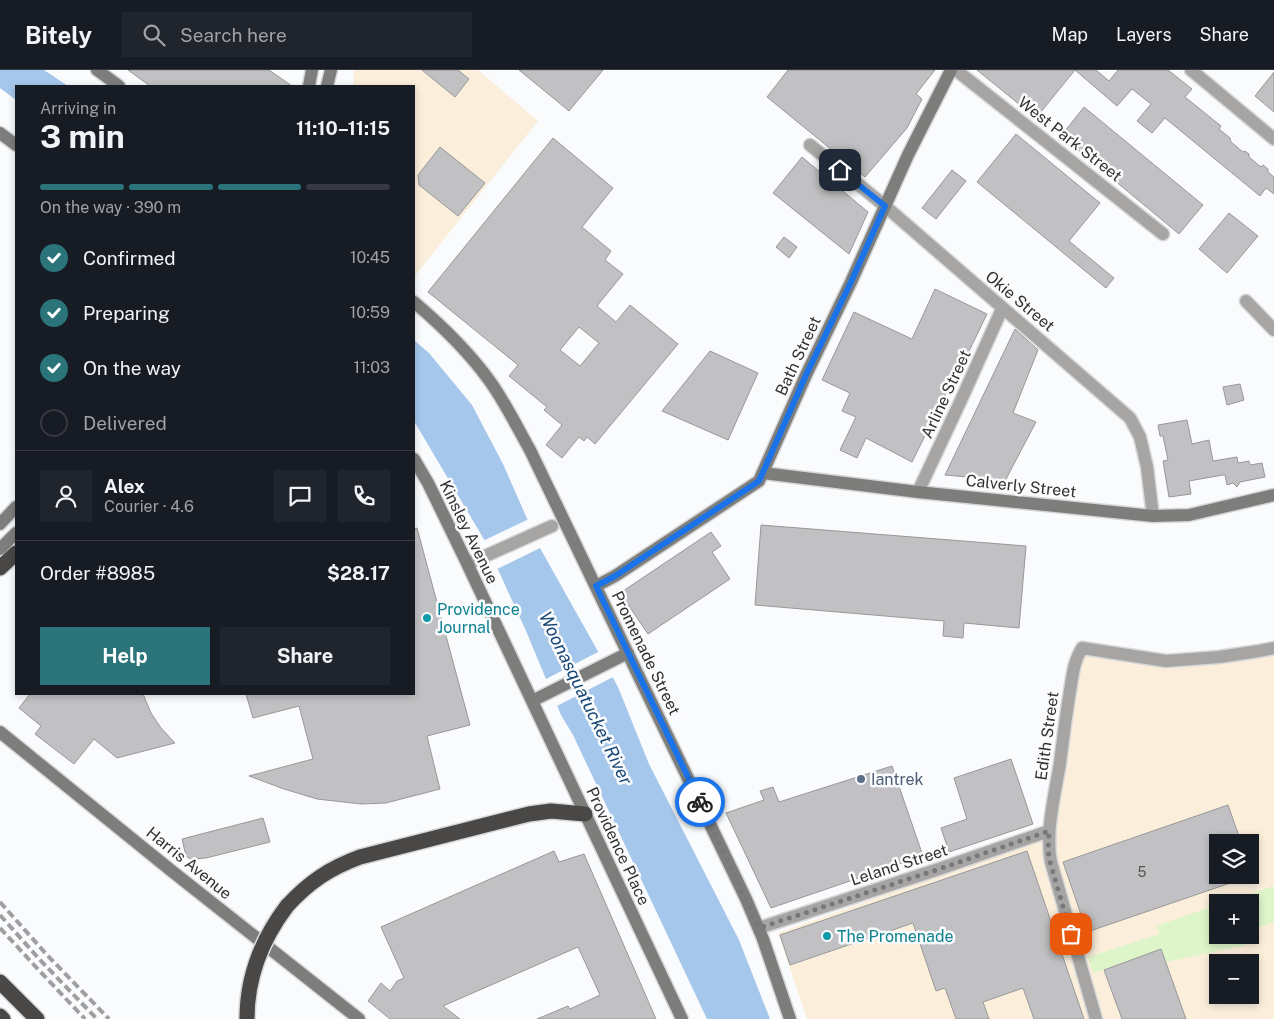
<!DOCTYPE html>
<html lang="en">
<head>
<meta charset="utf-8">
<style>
  :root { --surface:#171b24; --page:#20242c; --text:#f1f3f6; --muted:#9ea1a6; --line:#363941; --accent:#2a747a }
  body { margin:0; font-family:"Public Sans",sans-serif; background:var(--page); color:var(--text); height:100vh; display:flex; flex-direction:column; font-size:19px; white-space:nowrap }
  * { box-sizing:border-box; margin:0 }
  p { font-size:16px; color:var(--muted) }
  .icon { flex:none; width:28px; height:28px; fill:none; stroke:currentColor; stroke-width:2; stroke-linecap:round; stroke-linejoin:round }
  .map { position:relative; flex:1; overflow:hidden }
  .drawer { position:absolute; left:15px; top:15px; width:400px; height:610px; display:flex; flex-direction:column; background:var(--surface); border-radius:0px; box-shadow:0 2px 8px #0003 }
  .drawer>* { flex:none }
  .fabs { position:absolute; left:1209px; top:764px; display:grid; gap:10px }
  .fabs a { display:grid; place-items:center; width:50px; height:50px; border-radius:0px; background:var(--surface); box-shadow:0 2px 8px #0003; font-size:25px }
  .pin { position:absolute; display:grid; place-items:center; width:42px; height:42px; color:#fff; margin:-21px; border-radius:10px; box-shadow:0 2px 8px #0006 }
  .courier { position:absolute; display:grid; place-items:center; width:50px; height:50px; margin:-25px; border:4px solid #1a73e8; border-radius:50%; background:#fff; color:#222; box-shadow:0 1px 6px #0007 }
  .overview em { font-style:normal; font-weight:700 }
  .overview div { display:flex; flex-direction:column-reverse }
  .overview { display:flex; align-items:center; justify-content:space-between; height:85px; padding:0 25px }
  h1 { font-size:32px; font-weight:700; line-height:38px }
  .bar { display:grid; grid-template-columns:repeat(4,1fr); gap:8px 5px; align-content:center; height:60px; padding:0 25px }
  .bar i { height:6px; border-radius:4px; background:var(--line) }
  .bar .active { background:var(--accent) }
  .bar p { grid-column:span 4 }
  .line { display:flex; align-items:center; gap:12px; padding:0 25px; border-top:1px solid var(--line) }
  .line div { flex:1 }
  .round { display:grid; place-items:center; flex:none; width:52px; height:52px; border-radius:0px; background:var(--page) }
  ol { padding:0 25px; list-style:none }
  li { display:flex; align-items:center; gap:15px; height:55px }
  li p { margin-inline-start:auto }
  li .icon { padding:5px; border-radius:50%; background:var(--accent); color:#fff; stroke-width:4 }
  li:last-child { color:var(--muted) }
  li i { width:28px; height:28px; border:2px solid var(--line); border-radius:50% }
  .primary-button { display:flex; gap:10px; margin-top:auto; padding:10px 25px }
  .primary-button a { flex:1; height:58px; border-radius:0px; background:var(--accent); color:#fff; font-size:20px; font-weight:700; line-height:58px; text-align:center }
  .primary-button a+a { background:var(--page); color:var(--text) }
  header { display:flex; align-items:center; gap:30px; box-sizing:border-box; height:70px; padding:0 25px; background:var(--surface); border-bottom:1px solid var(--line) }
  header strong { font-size:24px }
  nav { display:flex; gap:28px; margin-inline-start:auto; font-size:18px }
  .search { width:350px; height:45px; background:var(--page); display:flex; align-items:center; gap:12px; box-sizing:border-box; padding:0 18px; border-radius:0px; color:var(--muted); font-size:19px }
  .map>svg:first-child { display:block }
</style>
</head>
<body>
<header>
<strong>Bitely</strong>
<div class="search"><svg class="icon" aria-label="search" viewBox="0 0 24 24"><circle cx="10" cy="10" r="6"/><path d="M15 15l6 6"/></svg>Search here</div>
<nav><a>Map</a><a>Layers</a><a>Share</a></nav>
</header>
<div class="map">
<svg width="1274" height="949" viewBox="0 0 1274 949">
  <rect width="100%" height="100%" fill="#fafbfd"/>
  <!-- commercial -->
  <path fill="#fbefdb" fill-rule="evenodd" d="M354,0h124l60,51 -124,156v-191h-61z
    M1274,579v370h-467l-29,-86 182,-65 82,-27 34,-189 101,15 67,-13zM1218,772h32v33h-32zM1218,832h32v33h-32zM1218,892h32v33h-32z"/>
  <!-- green -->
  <path fill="#def5c9" d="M1274,816v36l-24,8v-28h-25z
    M1217,835l1,30h25l3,10 -80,17 -5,-12 -68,23 -5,-16 72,-23 -4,-8z"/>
  <!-- water -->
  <path fill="#a6c7ec" d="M0,0h44l24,16h-52v14l-16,-12z
    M414,270l15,13 43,52 31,59 37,84 78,139 31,77 90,176 31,79h-63l-134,-284 -12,-20 -35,-84 -41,-90 -71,-120z"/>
  <!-- pier -->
  <path fill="#fafbfd" d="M529,449l13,28 -47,23 -12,-29 2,-1z
    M600,581l15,25 -60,31 -11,-27z"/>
  <!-- building -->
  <path fill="#c1c1c3" stroke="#98989a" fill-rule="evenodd" d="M128,0h141l23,16h-142z
    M422,0h36l11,9 -14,18z
    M519,0h84l-34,41z
    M788,0h147l-19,24 6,5 -15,29 -42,49 -98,-80z
    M977,0h119l13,11 9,-11h50l24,19 -7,8 36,29 -2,3 11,9 1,4 12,10 2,-1 4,3v3l12,10 2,-2 5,4v3l6,5v17l-8,-6 -6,8 -95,-78 -13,15 -15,-12 14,-17 -19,-15 -15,17 -42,-36 -39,48z
    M1274,2v40l-19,-16z
    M1084,37l119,98 -24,29 -118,-98z
    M1016,64l84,69 -31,38 45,37 -8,10 -129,-106z
    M553,68l60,50 -31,39 29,24 -6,9 18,14 -26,32 19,16 14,-17 48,39 -83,100 -8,-7 -3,4 -5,-4 -17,21 -16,-13 16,-20 -18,-15 3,-3 -38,-31 9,-11 -90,-73zM579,257l20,16 -19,23 -20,-16z
    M440,77l45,36 -27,33 -39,-31 -1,-10z
    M802,87l66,55 -19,42 -76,-61z
    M952,100l14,11 -30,38 -14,-11z
    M1229,143l29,23 -31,37 -28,-24z
    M784,167l13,10 -8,11 -13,-11z
    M935,219l52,25 -32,66 -2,-1 -41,83 -46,-24 -9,20 -17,-8 16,-33 -14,-6 8,-18 -28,-13 32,-68 58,27z
    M1015,259l23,21 -25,63 23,9 -31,59 -7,-3 -2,4 -7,-3 -44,-4z
    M710,281l48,22 -30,67 -66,-29z
    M1240,314l4,16 -17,5 -4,-18z
    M1187,350l5,24 17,-4 4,21 24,-4 1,6 11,-2 1,4 12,-2 3,14 -25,5 -3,5 -4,-4 -6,2 -2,-10h-2l-34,6 2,13 -22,3 -6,-36 5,-1 -5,-24h-3l-2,-11z
    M761,455l265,21 -7,82 -55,-5 -1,15 -20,-2 1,-15 -189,-16z
    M417,458l53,197 -43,11 13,53 -54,14 -25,1 -44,-5 -33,-10 -35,-13 64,-17 -14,-53 -46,12 -7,-24h168v-165z
    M711,462l10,14 -9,6 18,27 -82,55 -28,-41z
    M30,624h113l8,19 10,15 14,15 -58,15 -23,-19 -20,25 -39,-30 6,-8 -22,-18z
    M1011,689l22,65 -84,28 -8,-24 26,-9 -13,-41z
    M892,696l31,90 -152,52 -45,-95 38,-13 -4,-9 13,-4 6,15z
    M1228,735l13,37h-23v33h30v2l-161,55 -24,-70z
    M263,748l7,24 -64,16 -16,1 -4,-3 -4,-17z
    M554,781l5,11 25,-8 72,165h-119l31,-13 2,3 30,-14 -22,-48 -135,59 17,13h-70l-22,-18 13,-18 9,8 7,-10 7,-3 -23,-51z
    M1027,781l57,168h-50l-11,-31 -40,14 6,17h-33l-11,-31 -9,3 -23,-68 -123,42 -10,-30z
    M1161,879l25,70h-64l-18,-49z"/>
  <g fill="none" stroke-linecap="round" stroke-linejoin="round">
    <defs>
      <path id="street" d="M956,0l207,164
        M1191,0l83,69
        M810,75l75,61 245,212 10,19 7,30 6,49
        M1246,231l28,29
        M918,422l44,-94 40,-89
        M472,492l80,-36
        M759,858l183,-60 107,-37
        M1096,949l-45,-157c-6,-30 4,-68 9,-99 3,-24 6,-48 10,-72 3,-17 3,-28 12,-43l84,13 53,-4 40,-6 15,-3"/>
      <path id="secondary" d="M97,0l22,16
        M309,16l3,-16
        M327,16l4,-16
        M0,63l16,12
        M414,232c27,23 54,49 75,78 16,22 28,47 41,70l216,449 17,40 27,80
        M414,389l14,24 37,76 217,460
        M763,403l155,19 235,24 36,-1 85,-20
        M0,454l16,-17
        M0,479l16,-16
        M596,516l19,-10 144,-95 47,-106 45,-93 57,-127 43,-85
        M532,631l96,-48
        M0,662l173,140 186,147"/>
      <path id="highway" d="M0,498l16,-15
        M287,836c22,-24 43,-38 73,-49l169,-43 22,-3 34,3
        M0,912l37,37
        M0,946l3,3"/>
    </defs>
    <!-- street casing -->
    <use href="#street" stroke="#d6d7d8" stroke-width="15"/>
    <!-- secondary casing -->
    <use href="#secondary" stroke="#d6d7d8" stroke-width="15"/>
    <!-- highway casing -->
    <use href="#highway" stroke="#d6d7d8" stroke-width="18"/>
    <!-- street -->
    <use href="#street" stroke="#a6a5a4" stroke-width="12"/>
    <!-- secondary -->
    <use href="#secondary" stroke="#7d7d7b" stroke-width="12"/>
    <!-- highway -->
    <use href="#highway" stroke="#494846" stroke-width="15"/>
    <!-- rail -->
    <path stroke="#9e9fa0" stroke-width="4" stroke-dasharray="8 4" stroke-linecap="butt" d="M0,832l47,53 62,64
      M0,845l41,46 56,58
      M0,858l35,38 50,53"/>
    <defs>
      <path id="highway-bridge" d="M247,949c0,-42 15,-80 40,-113"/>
    </defs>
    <!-- highway-bridge casing -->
    <use href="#highway-bridge" stroke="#d6d7d8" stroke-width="18" stroke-linecap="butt"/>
    <!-- highway-bridge -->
    <use href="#highway-bridge" stroke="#494846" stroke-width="15"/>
  </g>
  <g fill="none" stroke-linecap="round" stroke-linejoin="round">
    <!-- done -->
    <path stroke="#777879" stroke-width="5" stroke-dasharray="0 9" d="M700,732l59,126 183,-60 107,-37 -1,19 2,12 21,72"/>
    <!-- route -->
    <path stroke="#1a73e8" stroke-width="6" d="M700,732l-104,-216 19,-10 144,-95 47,-106 45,-93 34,-76 -45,-36"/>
  </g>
  <!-- markers -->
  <g fill="#0f9aa8" stroke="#fafbfd" stroke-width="2">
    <circle cx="427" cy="548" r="5"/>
    <circle cx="827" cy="866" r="5"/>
  </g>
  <circle fill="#5c6f8a" stroke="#fafbfd" stroke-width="2" cx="861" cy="709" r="5"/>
  <g text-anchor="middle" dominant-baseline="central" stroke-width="5" stroke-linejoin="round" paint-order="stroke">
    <!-- number labels -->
    <g font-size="14" fill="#555556">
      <text x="1142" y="802">5</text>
    </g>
    <!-- street labels -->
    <g font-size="16" fill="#313132" stroke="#fafbfd">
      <text transform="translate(1070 69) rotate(38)">West Park Street</text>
      <text transform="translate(1020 231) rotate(40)">Okie Street</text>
      <text transform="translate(798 286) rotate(-65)">Bath Street</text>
      <text transform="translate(946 324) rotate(-65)">Arline Street</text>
      <text transform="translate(1021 416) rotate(6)">Calverly Street</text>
      <text transform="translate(469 462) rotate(64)">Kinsley Avenue</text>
      <text transform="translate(646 583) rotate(64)">Promenade Street</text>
      <text transform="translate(1047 666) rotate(-82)">Edith Street</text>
      <text transform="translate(618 776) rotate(65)">Providence Place</text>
      <text transform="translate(189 793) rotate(39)">Harris Avenue</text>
      <text transform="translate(899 795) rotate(-18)">Leland Street</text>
    </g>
    <!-- culture labels -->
    <g font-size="16" fill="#0d838f" stroke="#fafbfd" text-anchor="start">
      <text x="437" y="539">Providence<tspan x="437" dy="18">Journal</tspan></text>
      <text x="837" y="866">The Promenade</text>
    </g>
    <!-- service labels -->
    <g font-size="16" fill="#4e5e75" stroke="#fafbfd" text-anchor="start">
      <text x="871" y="709">Iantrek</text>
    </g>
    <!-- water labels -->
    <g font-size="18" font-style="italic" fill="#194775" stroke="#fafbfd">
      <text transform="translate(586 628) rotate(64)">Woonasquatucket River</text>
    </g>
  </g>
</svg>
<div class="fabs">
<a><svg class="icon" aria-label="layers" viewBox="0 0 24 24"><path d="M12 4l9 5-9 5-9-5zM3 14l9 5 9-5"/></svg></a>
<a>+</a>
<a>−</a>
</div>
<div class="pin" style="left:1071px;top:864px;background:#ea580c"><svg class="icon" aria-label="bag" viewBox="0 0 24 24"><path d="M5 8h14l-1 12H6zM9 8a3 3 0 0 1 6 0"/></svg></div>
<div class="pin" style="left:840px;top:100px;background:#1f2937"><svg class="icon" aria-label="home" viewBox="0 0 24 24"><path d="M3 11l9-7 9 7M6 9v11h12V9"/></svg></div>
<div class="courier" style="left:700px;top:732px"><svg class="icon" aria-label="bike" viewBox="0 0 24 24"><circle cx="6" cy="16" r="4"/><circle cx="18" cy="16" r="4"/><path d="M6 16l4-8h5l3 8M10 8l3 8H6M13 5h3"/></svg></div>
<section class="drawer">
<div class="overview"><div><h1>3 min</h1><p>Arriving in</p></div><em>11:10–11:15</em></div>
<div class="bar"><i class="active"></i><i class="active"></i><i class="active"></i><i></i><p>On the way · 390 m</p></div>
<ol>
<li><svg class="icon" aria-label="check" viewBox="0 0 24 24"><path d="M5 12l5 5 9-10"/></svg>Confirmed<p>10:45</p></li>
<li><svg class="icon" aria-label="check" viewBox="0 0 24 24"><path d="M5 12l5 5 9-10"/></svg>Preparing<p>10:59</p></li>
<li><svg class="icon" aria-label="check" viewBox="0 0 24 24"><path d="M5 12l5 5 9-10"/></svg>On the way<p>11:03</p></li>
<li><i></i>Delivered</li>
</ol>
<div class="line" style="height:90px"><a class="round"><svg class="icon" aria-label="person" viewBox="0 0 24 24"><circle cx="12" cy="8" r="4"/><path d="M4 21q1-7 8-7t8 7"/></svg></a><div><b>Alex</b><p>Courier · 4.6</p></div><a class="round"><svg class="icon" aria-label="chat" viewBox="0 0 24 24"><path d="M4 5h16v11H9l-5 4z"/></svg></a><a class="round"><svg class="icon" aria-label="phone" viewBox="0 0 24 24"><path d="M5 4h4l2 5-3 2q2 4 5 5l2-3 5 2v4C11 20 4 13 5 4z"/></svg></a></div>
<div class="line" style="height:65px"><div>Order #8985</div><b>$28.17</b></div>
<div class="primary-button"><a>Help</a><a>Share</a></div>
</section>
</div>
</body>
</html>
